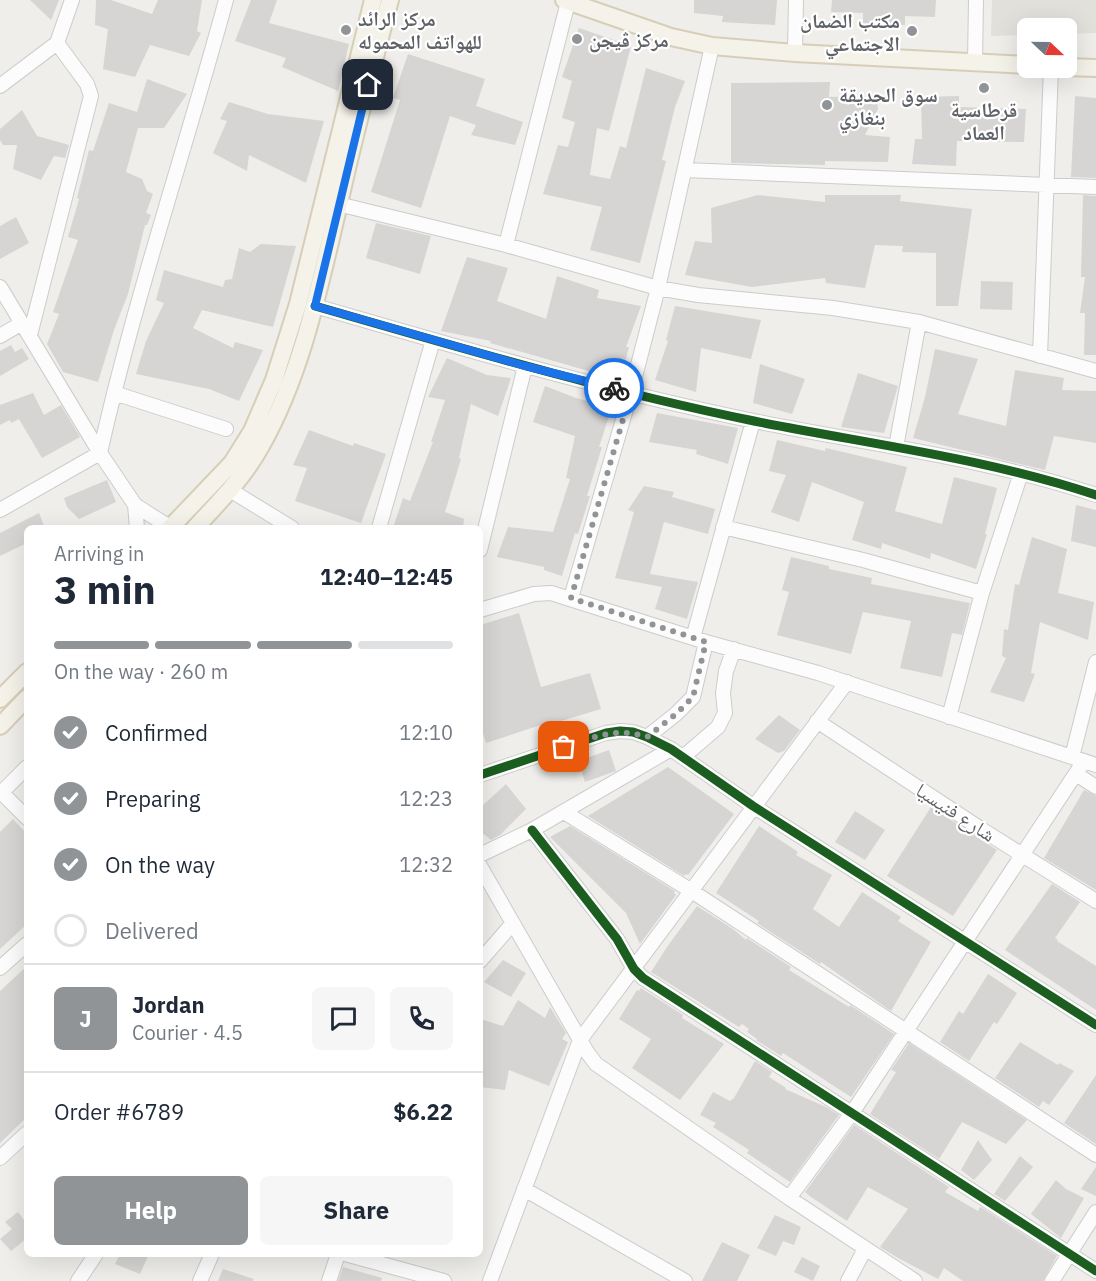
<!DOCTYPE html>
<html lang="en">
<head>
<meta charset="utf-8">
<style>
  :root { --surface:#fff; --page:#f6f6f7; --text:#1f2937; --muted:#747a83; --line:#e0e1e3; --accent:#919496 }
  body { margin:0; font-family:"IBM Plex Sans","Noto Naskh Arabic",sans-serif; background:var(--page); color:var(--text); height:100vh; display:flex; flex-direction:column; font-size:22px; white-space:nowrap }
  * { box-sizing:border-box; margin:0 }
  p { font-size:20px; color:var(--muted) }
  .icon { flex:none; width:33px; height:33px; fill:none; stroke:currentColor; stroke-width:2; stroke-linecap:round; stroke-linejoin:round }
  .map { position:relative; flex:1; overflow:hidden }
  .sheet { position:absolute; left:24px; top:525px; width:459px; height:732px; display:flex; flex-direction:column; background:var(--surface); border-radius:9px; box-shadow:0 6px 24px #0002 }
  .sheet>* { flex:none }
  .needle { width:39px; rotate:112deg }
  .fabs { position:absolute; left:1017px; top:18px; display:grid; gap:12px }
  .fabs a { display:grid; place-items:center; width:60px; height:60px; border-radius:9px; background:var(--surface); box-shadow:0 6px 24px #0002; font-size:30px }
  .pin { position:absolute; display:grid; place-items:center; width:51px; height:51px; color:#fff; margin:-26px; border-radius:12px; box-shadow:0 3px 9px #0006 }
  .courier { position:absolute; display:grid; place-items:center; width:60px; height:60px; margin:-30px; border:4px solid #1a73e8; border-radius:50%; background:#fff; color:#222; box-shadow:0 2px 8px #0007 }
  .summary em { font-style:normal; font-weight:800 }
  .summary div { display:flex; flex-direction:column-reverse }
  .summary { display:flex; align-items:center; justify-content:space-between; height:102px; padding:0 30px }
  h1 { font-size:39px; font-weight:800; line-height:45px }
  .bar { display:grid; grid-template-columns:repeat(4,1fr); gap:9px 6px; align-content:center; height:72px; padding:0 30px }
  .bar i { height:8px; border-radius:4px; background:var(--line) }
  .bar .current { background:var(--accent) }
  .bar p { grid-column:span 4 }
  .line { display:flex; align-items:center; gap:15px; padding:0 30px; border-top:2px solid var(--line) }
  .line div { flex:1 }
  .round { display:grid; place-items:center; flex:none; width:63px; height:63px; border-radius:9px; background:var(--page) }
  ol { padding:0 30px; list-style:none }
  li { display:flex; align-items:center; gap:18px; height:66px }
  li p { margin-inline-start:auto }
  li .icon { padding:6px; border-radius:50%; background:var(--accent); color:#fff; stroke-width:4 }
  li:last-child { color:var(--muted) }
  li i { width:33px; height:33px; border:3px solid var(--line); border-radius:50% }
  .action { display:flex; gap:12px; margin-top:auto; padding:12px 30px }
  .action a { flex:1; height:69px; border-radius:9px; background:var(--accent); color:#fff; font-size:24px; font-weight:800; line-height:69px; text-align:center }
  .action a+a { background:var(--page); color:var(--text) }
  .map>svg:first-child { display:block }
</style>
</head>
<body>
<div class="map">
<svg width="1096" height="1281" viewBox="0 0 1096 1281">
  <rect width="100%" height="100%" fill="#efeeea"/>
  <!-- education -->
  <path fill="#e2e0da" d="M992,0h104v33l-29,1 -1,-6h-38l-1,7 -36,1z"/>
  <!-- building -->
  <path fill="#d6d5d3" d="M30,0h29l-8,20z
    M96,0h15l41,14 6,-14h44l-5,31 4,2 -12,23 -39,-11 -15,32 -32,-8 5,-40 -13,-4z
    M251,0h26l-8,23 80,21 -11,47 -56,-24 4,-9 -51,-17z
    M694,0h83l-2,25 -53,-3 1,-6 -29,-3z
    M832,0h104l-1,17 -30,-1v9l-42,-1v-11l-32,-1z
    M579,28l52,18 -22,85 -12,-3 -7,47 20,4 10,-33 6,2 20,-80 39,13 -10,26 -13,53 4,1 -26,102 -50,-13 12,-43 -59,-13 15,-49 10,2 7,-25 -13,-4 10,-37 -10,-4z
    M408,54l77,25 -9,27 47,16 -8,23 -44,-10 5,-10 -26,-9 -29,92 -50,-16 29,-92 -7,-2z
    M147,79l40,15 -23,34h-26l-12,44 16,7 5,12 6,3 -7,19 5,2 -4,10h-2l-17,69 -14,36 -16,52 -35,-10 -16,-28 12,-30 -6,-2 25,-72 -10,-3 11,-38 -2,-1 12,-48 4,1 16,-48 28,9z
    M830,82l-1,15 47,-1 2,13 -13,26 25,2 -2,25 -63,-1v4l-94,-2v-80z
    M959,96v11l67,2 -2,33 -67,-1 -1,25 -44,-2 3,-25h7l-1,-42z
    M1075,96l21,2v80l-25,-1z
    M229,102l39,12 56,7 -18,62 -57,-28 -2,16 -34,-18 14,-32 -7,-2z
    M22,110l15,26 32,9 -4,13 -11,-2 -13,24 -28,-11 4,-24h-14l-3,-5v-11z
    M758,195l67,7v-7h76l-1,6 72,8 -14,97h-22v-53l-34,-1 1,-6 -28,-1 -10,43 -39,-5 -1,-5 -73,9 -67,-12 10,-34 17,2 -1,-35z
    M1083,195l13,1v159h-12l1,-42h-5l5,-36h-4z
    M16,217l13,26 -29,16v-33z
    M376,223l55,13 -11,38 -54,-16z
    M261,244l35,2 -23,81 -71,-17 -9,18 40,20 2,-6 28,8 -24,51 -30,-12 -73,-15 10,-33 18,-38 -8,-3 8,-30 59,17 2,-7 7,-1 7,-31 11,4z
    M467,257l41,11 -11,33 49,18 11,-43 42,14 -2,8 44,8 -15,41h3l-9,33 -130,-37 1,-2 -50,-10z
    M981,281l32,1 -1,28 -32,-1z
    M675,306l86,14 -10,39 -50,-11 -5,44 -41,-12 13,-39 -2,-1z
    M11,345l4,7 7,-4 7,11 -29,17v-25z
    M935,349l43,10 -20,55 48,12 9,-56 49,8 -2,12 34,1v52l-42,-7 -9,34 -132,-32 12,-41z
    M447,358l40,17 24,3 -13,38 -27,-12 -12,54 2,1 -16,53 19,7 -1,9h-70l10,-30 7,3 23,-59h-2l14,-42 -17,-3z
    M760,364l45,15 -13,35 -39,-11z
    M858,373l40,13 -14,47 -43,-6z
    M545,386l31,12 36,9 -13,40h3l-15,49h3l-12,38 -3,-1 -13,43 -18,-6v-3l-47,-10 11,-30 45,5 17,-53 -4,-1 9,-42 -42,-14z
    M33,393l11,22 17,-10 19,32 -38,21 -23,-39 -8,4 -1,-3 -10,5v-20z
    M657,413l81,15 -10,36 -32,-10 1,-4 -48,-8z
    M309,430l44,16 1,-3 32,11 -25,69 -66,-22 12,-33 -14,-3z
    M777,440l48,11 1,-3 81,19 -12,44 47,13 12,-47 43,11 -12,46h2l-11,35 -45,-16 -1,6 -48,-16 -1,6 -29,-9 12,-38 -52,-20 -13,40 -28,-10 15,-37 -17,-4z
    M107,480l9,22 -37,17 -12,-12 -3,-9z
    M644,486l30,6 -2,5 43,12 -7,25 -44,-12 -14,52 48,8 -11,37 -32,-10 7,-22 -47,-9 19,-66 -6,-2z
    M1076,505l20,5v37l-25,-6z
    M39,513l6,15h-18v15l-27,13v-23z
    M1032,537l35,12 -9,44 36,9 -6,38 -48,-18 -9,51 4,1 -11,28 -34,-10 16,-34 -4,-2 2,-27 4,1 7,-46 4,1z
    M791,557l38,9v3l43,9 -1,6 99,19 -8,32 -10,-2 -10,44 -42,-9 11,-47 -48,-9 -12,42 -74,-19 12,-43 -7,-2z
    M519,613l22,74 49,-14 11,36 -50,15 -1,-2 -64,21 -6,-19v-99z
    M779,715l21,15 -16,21 -6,2 -23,-14z
    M609,750l7,21 -31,11 -7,-21z
    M668,767l66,47 -46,61 -2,-1 -2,2 -96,-60z
    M506,784l20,25 -26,26 -9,5 -11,-9v-23z
    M1084,790l12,6v94l-52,-32z
    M931,807l66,43 -44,66 -66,-40z
    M855,811l30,19 -20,30 -30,-18z
    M13,819l14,15v90l-27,25v-117z
    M570,826l105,65 -1,2 2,2 -36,49 -14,-31 -76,-76z
    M759,826l39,26 -2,3 36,20 -19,34 26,18 23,-35 39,25 -3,4 33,21 -40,69 -70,-49 -1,2 -63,-41 2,-2 -43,-28z
    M1052,884l28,18 -25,36 3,2 -1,1 39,25v44l-91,-60z
    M697,906l36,23 13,11 1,-2 44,29 -2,3 60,37 1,-2 44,29 -43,63 -68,-44 -2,3 -25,-16 1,-1 -10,-7 2,-3 -7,-5 -3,3 -88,-55 16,-25z
    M503,960l23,13 -15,24 -27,-15z
    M27,966v151l-27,26v-152z
    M988,974l29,19 -20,31 -3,-2 -25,39 -29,-19 19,-31 4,3z
    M641,988l42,27 -1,3 42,26 -44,56 -48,-32 19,-29 -32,-20 18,-29 2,1z
    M518,1000l27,18 5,-11 16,26 -4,6 6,3 -19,44 -40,-16 -4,20 -25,-3v-68l23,7z
    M1020,1042l38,23 1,-2 15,8 -25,34 -6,-4 -4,6 -44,-29z
    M909,1043l118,77 -21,24 -44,-22 -23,37 -69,-45 26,-42 -5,-2z
    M755,1061l17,11 -3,5 17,11 -1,1 41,18 13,8 -49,67 -43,-29 2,-3 -36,-23 3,-4 -16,-8 13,-23 17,9 4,-3z
    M1096,1075v69l-32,-21z
    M854,1125l95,62 -4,5 33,19 2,-4 4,2 73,47 -14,25h-80l-19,-13 -6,11 -40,-21 -18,-11 28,-38 -40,-22 -21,34 -36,-24 -6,-5z
    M978,1140l14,20 -18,20 -13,-10z
    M1020,1156l13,11 -28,34 -11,-7z
    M1096,1167v29l-15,-7z
    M1056,1180l10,9 18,9 -23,40 -30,-24z
    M18,1212l9,12v14l-16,13 -11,-12 12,-10 -7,-7z
    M775,1215l26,12 -7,18 -11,-4 -7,15 -19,-8z
    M722,1242l28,13 -13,26h-35z
    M120,1254h29l-9,20 -25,-10z
    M802,1257l18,9 -7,15 -19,-9z
    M343,1267l39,11 -1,3h-43z
    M223,1269l31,10 -1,2h-35z"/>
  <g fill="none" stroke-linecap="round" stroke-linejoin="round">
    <defs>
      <path id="minor" d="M795,53l1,-53
        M975,63l1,-63
        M0,86l57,-43 15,-43
        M685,170l411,17
        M338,204l168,41 152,43 40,7 135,13 86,14 177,49
        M506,245l62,-243
        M0,287l100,166 35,52 36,23
        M315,306c146,42 291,85 439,115 114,23 231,37 342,74
        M30,335l61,-239 -4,-12 -30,-41
        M0,336l22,-13
        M1040,356l11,-288
        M114,393l112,36
        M896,447l23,-125
        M230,490l62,38
        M135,505l2,23
        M0,510l100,-57c34,-153 85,-302 126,-453
        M723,527l140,33 119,33
        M379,528l54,-188
        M480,550l45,-184
        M571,598l60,-206 27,-104 54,-242
        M480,610l54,-16 17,-1 155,49 112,31 278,92
        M693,638l60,-217
        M949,717l33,-124 39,-120
        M817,721l164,108 115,72
        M647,737l29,-23 17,-17 13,-55
        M683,757l35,-30 7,-14 -2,-20 3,-22 8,-22
        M1072,757l24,-95
        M1076,774l20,13
        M480,775l126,-42 14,-2 13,1 14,5 24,12 82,57 343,219
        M0,791l27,27
        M2,792l25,-25
        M564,812l126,78 406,265
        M532,830l85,109 17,30 9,9 453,293
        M480,855l52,-25 139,-81
        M480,866l107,186 9,12 193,134 126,83
        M480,961l33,-38
        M0,968l27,-24
        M0,1158l27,-25
        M524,1189l161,92
        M789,1198l63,-85 232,-352
        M345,1254l99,27
        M78,1281l18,-27
        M200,1281l12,-27
        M329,1281l9,-27
        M490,1281l90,-241 267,-358
        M848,1281l17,-32
        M1052,1281l44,-69"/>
      <path id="major" d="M564,0l107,37 41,9 83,7 233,12
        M1066,67l30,1
        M170,528l62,-65 20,-32 22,-51 24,-76 75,-304
        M195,528c24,-26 49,-51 66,-82 42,-75 58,-159 78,-242 15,-69 33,-136 51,-204
        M0,699l27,-27
        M0,726l27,-28"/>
    </defs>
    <!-- minor casing -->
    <use href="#minor" stroke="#cbcccc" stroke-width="16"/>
    <!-- major casing -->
    <use href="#major" stroke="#d7ceb8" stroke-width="20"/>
    <!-- minor -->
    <use href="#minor" stroke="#fdfcfc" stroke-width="14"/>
    <!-- major -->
    <use href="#major" stroke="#f4f2e9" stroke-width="16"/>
    <defs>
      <path id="cycleway" d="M315,306c146,42 291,85 439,115 114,23 231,37 342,74
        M480,775l126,-42 14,-2 13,1 14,5 24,12 82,57 343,219
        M532,830l85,109 17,30 9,9 453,293"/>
    </defs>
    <!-- cycleway casing -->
    <use href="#cycleway" stroke="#fff" stroke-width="13"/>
    <!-- cycleway -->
    <use href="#cycleway" stroke="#1b5e20" stroke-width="9"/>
  </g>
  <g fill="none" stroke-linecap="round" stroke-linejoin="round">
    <!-- done -->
    <path stroke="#919496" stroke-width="6" stroke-dasharray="0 10.8" d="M564,747c31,-10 51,-20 83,-10l29,-23 17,-17 13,-55 -135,-44 60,-206 -17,-4"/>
    <!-- route -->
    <path stroke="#1a73e8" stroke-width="8" d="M368,85l-53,221 210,60 89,22"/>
  </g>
  <!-- markers -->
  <g fill="#919496" stroke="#fff" stroke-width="2">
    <circle cx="346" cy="30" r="6"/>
    <circle cx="912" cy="31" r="6"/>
    <circle cx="577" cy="39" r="6"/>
    <circle cx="984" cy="88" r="6"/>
    <circle cx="827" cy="105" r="6"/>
  </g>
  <g text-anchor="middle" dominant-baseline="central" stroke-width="4.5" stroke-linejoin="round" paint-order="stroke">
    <!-- poi labels -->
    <g font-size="20" font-weight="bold" fill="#5f6368" stroke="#fff" text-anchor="start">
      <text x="358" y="18">مركز الرائد<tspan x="358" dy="23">للهواتف المحموله</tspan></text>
      <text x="900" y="20" text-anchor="end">مكتب الضمان<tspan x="900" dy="23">الاجتماعي</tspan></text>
      <text x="589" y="39">مركز ڤيجن</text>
      <text x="839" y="94">سوق الحديقة<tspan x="839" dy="23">بنغازي</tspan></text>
      <text x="984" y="109" text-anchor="middle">قرطاسية<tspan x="984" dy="23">العماد</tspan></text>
    </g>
    <!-- street labels -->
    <g font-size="20" fill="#5f6368" stroke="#fff">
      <text transform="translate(956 812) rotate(33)">شارع فنيسيا</text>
    </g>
  </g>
</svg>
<div class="fabs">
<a><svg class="needle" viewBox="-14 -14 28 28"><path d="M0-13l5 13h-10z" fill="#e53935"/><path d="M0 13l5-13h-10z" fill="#747a83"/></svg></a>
</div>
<div class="pin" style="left:564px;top:747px;background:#ea580c"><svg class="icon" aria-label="bag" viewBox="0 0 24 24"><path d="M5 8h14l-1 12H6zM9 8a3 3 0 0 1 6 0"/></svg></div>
<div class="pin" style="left:368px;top:85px;background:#1f2937"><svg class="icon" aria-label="home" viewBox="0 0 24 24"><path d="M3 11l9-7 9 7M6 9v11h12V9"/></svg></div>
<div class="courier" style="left:614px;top:388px"><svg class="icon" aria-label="bike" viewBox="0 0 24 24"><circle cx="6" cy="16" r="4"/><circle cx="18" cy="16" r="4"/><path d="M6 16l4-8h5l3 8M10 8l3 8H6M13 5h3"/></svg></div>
<section class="sheet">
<div class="summary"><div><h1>3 min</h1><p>Arriving in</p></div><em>12:40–12:45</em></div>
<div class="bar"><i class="current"></i><i class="current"></i><i class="current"></i><i></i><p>On the way · 260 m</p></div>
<ol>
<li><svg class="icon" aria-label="check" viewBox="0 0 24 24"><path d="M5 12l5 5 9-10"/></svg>Confirmed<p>12:10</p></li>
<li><svg class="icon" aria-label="check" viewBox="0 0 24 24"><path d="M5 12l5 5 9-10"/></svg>Preparing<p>12:23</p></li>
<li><svg class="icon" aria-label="check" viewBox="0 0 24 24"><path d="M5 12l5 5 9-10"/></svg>On the way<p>12:32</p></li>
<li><i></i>Delivered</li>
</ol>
<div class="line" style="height:108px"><b class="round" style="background:var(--accent);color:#fff">J</b><div><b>Jordan</b><p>Courier · 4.5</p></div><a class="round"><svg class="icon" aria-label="chat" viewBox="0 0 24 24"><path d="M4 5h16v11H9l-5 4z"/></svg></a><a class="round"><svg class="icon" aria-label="phone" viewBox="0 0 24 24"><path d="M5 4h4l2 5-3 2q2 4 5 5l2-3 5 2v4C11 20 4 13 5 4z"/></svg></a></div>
<div class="line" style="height:78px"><div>Order #6789</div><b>$6.22</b></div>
<div class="action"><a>Help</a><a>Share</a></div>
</section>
</div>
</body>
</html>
